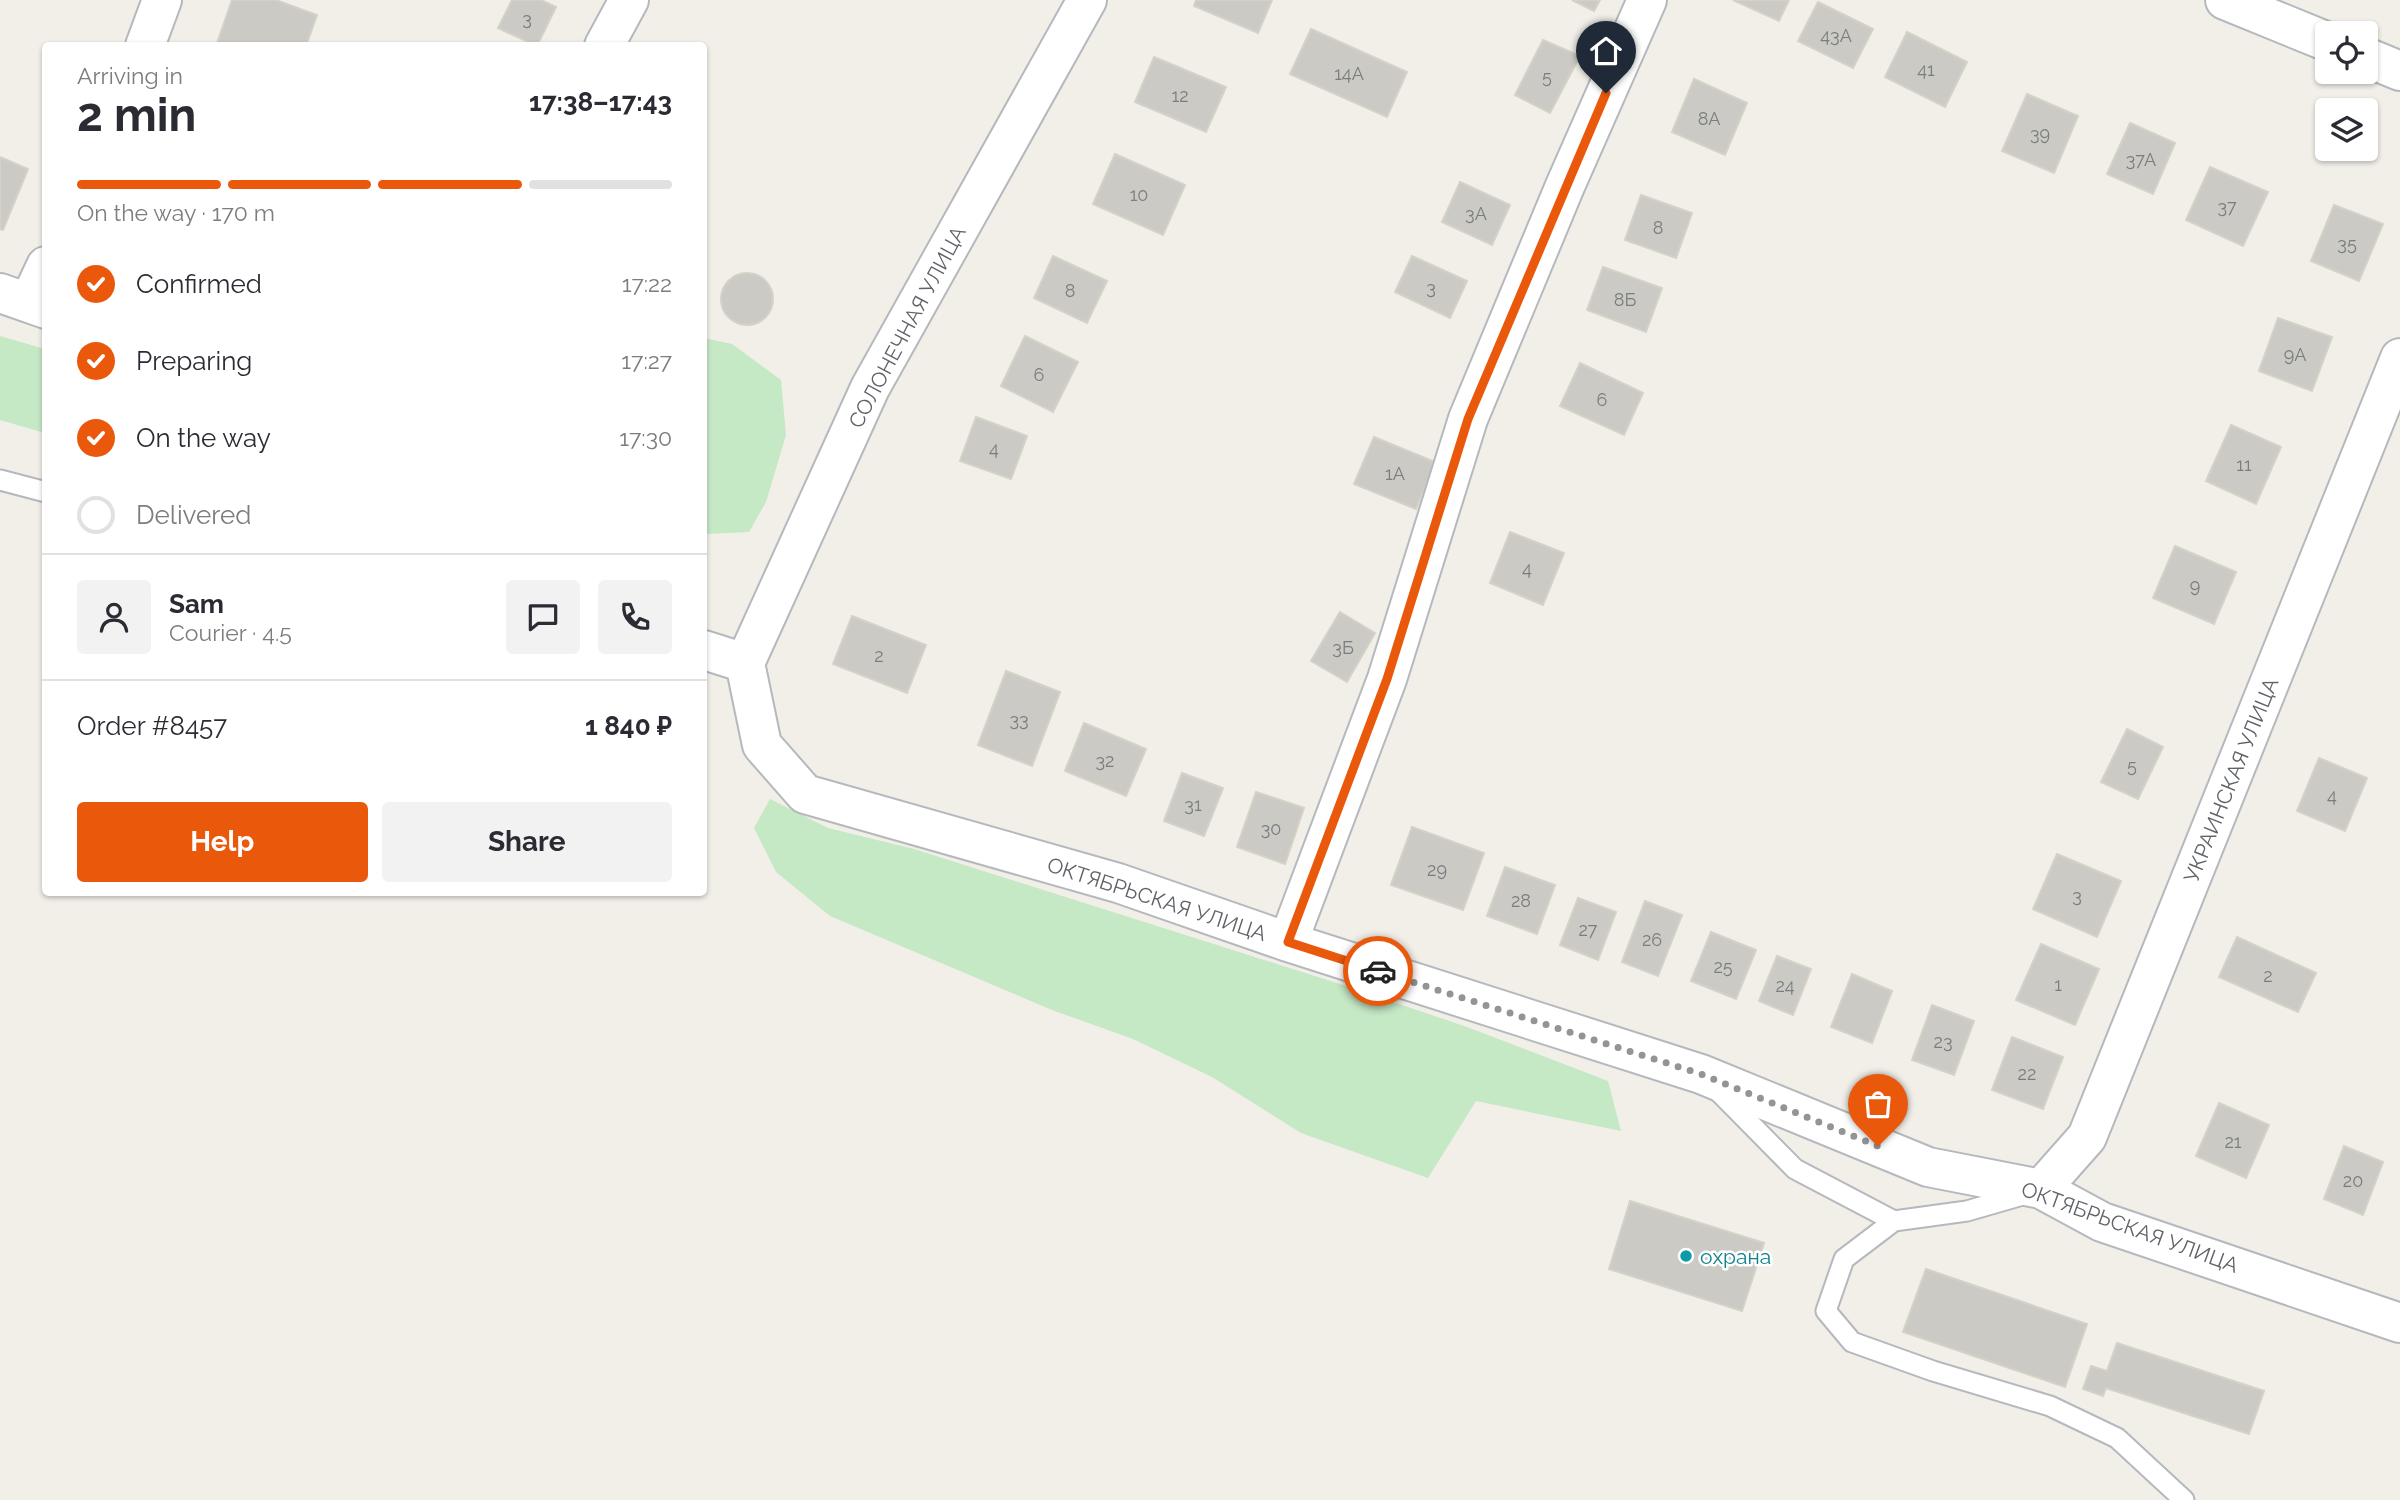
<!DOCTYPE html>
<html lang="en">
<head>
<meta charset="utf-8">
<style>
  :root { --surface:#fff; --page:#f2f2f3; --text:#2b2b33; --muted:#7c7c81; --line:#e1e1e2; --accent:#ea580c }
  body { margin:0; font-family:Raleway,sans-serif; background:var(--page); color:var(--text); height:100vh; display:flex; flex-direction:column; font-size:26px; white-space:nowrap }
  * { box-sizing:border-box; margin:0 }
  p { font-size:23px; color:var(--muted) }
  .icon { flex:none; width:38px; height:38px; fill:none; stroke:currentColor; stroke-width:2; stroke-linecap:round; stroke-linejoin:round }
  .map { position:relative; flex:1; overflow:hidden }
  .sheet { position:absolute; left:42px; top:42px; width:665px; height:854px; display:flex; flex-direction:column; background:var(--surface); border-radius:7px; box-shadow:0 2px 5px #0004 }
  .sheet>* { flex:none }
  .fabs { position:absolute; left:2315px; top:21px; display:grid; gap:14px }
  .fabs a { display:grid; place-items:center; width:63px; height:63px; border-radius:7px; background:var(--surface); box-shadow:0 2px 5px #0004; font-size:35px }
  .pin { position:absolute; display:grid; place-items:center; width:60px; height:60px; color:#fff; margin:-72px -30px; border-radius:50% 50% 50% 0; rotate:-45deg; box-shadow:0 0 7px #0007 }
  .pin .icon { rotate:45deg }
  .courier { position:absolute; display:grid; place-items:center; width:70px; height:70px; margin:-35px; border:5px solid #ea580c; border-radius:50%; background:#fff; color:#222; box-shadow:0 2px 9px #0007 }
  .overview em { font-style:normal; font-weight:700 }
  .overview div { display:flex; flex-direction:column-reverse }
  .overview { display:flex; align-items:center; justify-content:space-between; height:119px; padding:0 35px }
  h1 { font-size:46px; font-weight:700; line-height:52px }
  .bar { display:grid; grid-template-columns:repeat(4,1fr); gap:10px 7px; align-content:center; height:84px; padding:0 35px }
  .bar i { height:9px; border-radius:5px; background:var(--line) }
  .bar .on { background:var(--accent) }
  .bar p { grid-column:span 4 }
  .line { display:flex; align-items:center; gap:18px; padding:0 35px; border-top:2px solid var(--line) }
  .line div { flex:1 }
  .round { display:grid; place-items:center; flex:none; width:74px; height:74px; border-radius:7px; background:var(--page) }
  ol { padding:0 35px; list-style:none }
  li { display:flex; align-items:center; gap:21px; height:77px }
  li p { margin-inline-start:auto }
  li .icon { padding:7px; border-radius:50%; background:var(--accent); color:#fff; stroke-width:4 }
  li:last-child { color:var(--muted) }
  li i { width:38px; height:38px; border:4px solid var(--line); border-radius:50% }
  .primary-button { display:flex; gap:14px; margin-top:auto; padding:14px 35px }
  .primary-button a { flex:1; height:80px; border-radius:7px; background:var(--accent); color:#fff; font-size:28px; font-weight:700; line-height:80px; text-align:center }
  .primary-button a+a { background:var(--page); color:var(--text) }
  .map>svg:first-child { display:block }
</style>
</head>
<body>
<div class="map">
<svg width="2400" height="1500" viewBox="0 0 2400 1500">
  <rect width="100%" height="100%" fill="#f1efe8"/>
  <!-- green -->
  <path fill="#c5e8c5" d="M0,336l45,13v84l-45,-13z
    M704,338l28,6 49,36 5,55 -20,67 -17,30 -45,2z
    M770,799l58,29 86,21 426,135 127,43 141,54 13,50 -145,-30 -48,77 -127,-45 -89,-56 -79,-38 -81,-29 -222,-94 -54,-44 -22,-44z"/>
  <!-- building -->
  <path fill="#cccac5" stroke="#d6d1c6" stroke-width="2" d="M232,0h44l41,15 -11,31h-90z
    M512,0h29l15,7 -19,39 -39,-18z
    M1196,0h76l-14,33 -64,-27z
    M1572,0h28l-6,11z
    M1733,0h56l-10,21z
    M1818,2l55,27 -20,39 -55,-27z
    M1311,29l96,43 -20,45 -97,-43z
    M1907,32l60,30 -22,45 -60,-30z
    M1543,40l37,16 -30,57 -35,-18z
    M1154,57l72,30 -20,45 -71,-30z
    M1694,79l53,24 -22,52 -53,-23z
    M2027,94l51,22 -24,57 -52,-22z
    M2130,123l45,20 -22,51 -46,-20z
    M1115,154l70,31 -22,50 -70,-31z
    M0,157l28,12 -25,61 -3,-1z
    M2210,167l58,25 -25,54 -57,-26z
    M1460,182l50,23 -18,40 -50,-23z
    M1641,195l51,18 -16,45 -51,-18z
    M2334,205l49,19 -24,57 -48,-20z
    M1053,256l54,25 -20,42 -53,-25z
    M1412,256l55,25 -17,37 -55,-26z
    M1603,267l59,21 -16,44 -59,-22z
    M721 299a26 26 0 1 1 52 0a26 26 0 1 1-52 0Z
    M2278,318l54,19 -20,54 -53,-20z
    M1025,336l53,26 -25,50 -52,-26z
    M1580,363l63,30 -19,42 -64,-29z
    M976,417l51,19 -16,43 -51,-18z
    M2231,425l50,22 -25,57 -50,-23z
    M1374,437l61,25 -19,47 -62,-25z
    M1510,532l54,21 -21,52 -53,-22z
    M2175,546l61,26 -22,52 -61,-26z
    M1340,612l35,21 -28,49 -36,-21z
    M852,616l74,29 -19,48 -74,-29z
    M1006,671l54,21 -28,74 -54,-21z
    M1084,723l62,26 -20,47 -61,-25z
    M2127,729l36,18 -25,52 -37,-17z
    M2319,758l48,20 -22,53 -48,-20z
    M1182,773l41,15 -19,48 -40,-15z
    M1256,792l48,16 -19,56 -48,-17z
    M1412,827l72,26 -21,57 -72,-25z
    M2057,854l64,27 -24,56 -64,-28z
    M1505,867l50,18 -18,49 -50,-18z
    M1578,898l38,14 -18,48 -38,-15z
    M1645,901l37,14 -24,61 -36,-14z
    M1711,932l45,18 -20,49 -45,-18z
    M2237,937l79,36 -18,39 -79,-35z
    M2041,944l58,25 -24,56 -59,-25z
    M1777,956l34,13 -18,46 -34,-14z
    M1852,974l40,17 -20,52 -41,-16z
    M1932,1005l42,16 -20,54 -42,-15z
    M2012,1037l51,20 -20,52 -51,-19z
    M2219,1103l50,22 -23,53 -50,-22z
    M2344,1146l39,16 -20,53 -39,-16z
    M1630,1201l134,42 -22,68 -133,-42z
    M1926,1269l161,55 -22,63 -162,-55z
    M2117,1343l147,48 -15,43 -143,-46 -3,8 -20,-7 8,-23 16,5z"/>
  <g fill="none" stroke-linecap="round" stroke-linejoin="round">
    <defs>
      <path id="service" d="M0,480l46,12
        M1717,1090l78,79 99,52
        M2026,1194l-59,17 -73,10 -50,38 -18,52 26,31 81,29 117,35 67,32 67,62"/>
      <path id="minor" d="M145,46l17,-46
        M604,46l25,-46
        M0,293l46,16
        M29,302l17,-36
        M704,650l41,13 17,82 43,49 313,89 170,59 413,132 227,93 113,22 61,33 298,101
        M745,663l125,-275 217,-388
        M1288,942l99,-263 81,-260 97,-233 82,-186
        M2041,1189l46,-52 313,-779"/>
      <path id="tertiary" d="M2225,0l103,42
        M2366,57l34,14"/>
    </defs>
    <!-- service casing -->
    <use href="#service" stroke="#b5b8bc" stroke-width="23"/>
    <!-- minor casing -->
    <use href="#minor" stroke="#b5b8bc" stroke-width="42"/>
    <!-- tertiary casing -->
    <use href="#tertiary" stroke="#b5b8bc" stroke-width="42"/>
    <!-- service -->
    <use href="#service" stroke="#fff" stroke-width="19"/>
    <!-- minor -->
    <use href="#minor" stroke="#fff" stroke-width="38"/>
    <!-- tertiary -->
    <use href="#tertiary" stroke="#fff" stroke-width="38"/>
  </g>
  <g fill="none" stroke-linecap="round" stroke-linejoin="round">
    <!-- done -->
    <path stroke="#929495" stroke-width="7" stroke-dasharray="0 12.6" d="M1378,971l323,103 177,72"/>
    <!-- route -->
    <path stroke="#ea580c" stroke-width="9" d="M1378,971l-90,-29 99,-263 81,-260 138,-326"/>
  </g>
  <!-- markers -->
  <circle fill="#0f9aa8" stroke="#fff" stroke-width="2.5" cx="1686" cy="1256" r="7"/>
  <g text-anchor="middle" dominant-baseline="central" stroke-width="5" stroke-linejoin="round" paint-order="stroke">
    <!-- number labels -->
    <g font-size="18" fill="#7a7d7f">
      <text x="527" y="18">3</text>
      <text x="1836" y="35">43А</text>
      <text x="1926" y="69">41</text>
      <text x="1349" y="73">14А</text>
      <text x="1547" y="76">5</text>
      <text x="1180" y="95">12</text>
      <text x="1709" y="118">8А</text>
      <text x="2040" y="133">39</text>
      <text x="2141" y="159">37А</text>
      <text x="1139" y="194">10</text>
      <text x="2227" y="206">37</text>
      <text x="1476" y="213">3А</text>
      <text x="1658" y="227">8</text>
      <text x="2347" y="243">35</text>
      <text x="1431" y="287">3</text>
      <text x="1070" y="290">8</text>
      <text x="1625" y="299">8Б</text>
      <text x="2295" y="354">9А</text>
      <text x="1039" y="374">6</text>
      <text x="1602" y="399">6</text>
      <text x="994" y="448">4</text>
      <text x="2244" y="464">11</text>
      <text x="1395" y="473">1А</text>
      <text x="1527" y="568">4</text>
      <text x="2195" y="585">9</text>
      <text x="1343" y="647">3Б</text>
      <text x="879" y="655">2</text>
      <text x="1019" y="719">33</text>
      <text x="1105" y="760">32</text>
      <text x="2132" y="765">5</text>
      <text x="2332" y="795">4</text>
      <text x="1193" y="804">31</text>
      <text x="1271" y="828">30</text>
      <text x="1437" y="869">29</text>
      <text x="2077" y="895">3</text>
      <text x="1521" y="900">28</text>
      <text x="1588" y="929">27</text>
      <text x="1652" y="939">26</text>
      <text x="1723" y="966">25</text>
      <text x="2268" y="975">2</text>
      <text x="2058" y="984">1</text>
      <text x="1785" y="985">24</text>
      <text x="1943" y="1041">23</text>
      <text x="2027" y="1073">22</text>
      <text x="2233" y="1141">21</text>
      <text x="2353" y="1180">20</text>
    </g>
    <!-- street labels -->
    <g font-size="21" fill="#5f6368" stroke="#fff">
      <text transform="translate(907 327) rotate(-62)">СОЛОНЕЧНАЯ УЛИЦА</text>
      <text transform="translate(2231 780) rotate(-68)">УКРАИНСКАЯ УЛИЦА</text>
      <text transform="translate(1157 899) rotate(18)">ОКТЯБРЬСКАЯ УЛИЦА</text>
      <text transform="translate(2130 1227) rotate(20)">ОКТЯБРЬСКАЯ УЛИЦА</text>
    </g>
    <!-- culture labels -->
    <g font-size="21" fill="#0d838f" stroke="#fff" text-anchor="start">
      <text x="1700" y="1256">охрана</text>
    </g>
  </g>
</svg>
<div class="fabs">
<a><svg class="icon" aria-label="locate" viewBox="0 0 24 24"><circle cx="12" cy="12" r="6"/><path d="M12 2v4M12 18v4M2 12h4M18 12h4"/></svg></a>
<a><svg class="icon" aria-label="layers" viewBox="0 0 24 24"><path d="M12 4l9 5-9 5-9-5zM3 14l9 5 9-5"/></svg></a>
</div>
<div class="pin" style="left:1878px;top:1146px;background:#ea580c"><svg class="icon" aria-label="bag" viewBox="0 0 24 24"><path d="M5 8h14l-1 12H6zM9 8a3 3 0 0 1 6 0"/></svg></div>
<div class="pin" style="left:1606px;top:93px;background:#1f2937"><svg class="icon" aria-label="home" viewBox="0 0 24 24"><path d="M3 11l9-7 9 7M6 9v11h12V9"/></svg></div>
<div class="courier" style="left:1378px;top:971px"><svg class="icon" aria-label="car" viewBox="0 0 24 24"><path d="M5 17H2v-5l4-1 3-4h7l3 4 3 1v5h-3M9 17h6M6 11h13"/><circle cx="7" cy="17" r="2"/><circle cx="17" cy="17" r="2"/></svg></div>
<section class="sheet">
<div class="overview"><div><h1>2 min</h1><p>Arriving in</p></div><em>17:38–17:43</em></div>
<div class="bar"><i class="on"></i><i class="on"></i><i class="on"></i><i></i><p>On the way · 170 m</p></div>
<ol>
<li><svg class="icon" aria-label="check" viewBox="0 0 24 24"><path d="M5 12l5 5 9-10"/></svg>Confirmed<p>17:22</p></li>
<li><svg class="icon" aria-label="check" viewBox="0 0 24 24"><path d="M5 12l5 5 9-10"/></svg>Preparing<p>17:27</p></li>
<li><svg class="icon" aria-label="check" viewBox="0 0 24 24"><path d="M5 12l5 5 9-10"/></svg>On the way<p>17:30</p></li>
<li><i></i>Delivered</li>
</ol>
<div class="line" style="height:126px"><a class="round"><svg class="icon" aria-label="person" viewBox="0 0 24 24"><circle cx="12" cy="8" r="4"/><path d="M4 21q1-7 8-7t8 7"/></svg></a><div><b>Sam</b><p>Courier · 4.5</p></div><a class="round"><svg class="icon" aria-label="chat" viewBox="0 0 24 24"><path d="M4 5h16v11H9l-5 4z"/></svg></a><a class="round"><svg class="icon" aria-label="phone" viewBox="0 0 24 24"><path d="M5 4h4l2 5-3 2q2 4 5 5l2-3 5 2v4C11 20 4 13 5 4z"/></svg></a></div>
<div class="line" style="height:91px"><div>Order #8457</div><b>1 840 ₽</b></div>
<div class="primary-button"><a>Help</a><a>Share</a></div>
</section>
</div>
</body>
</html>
